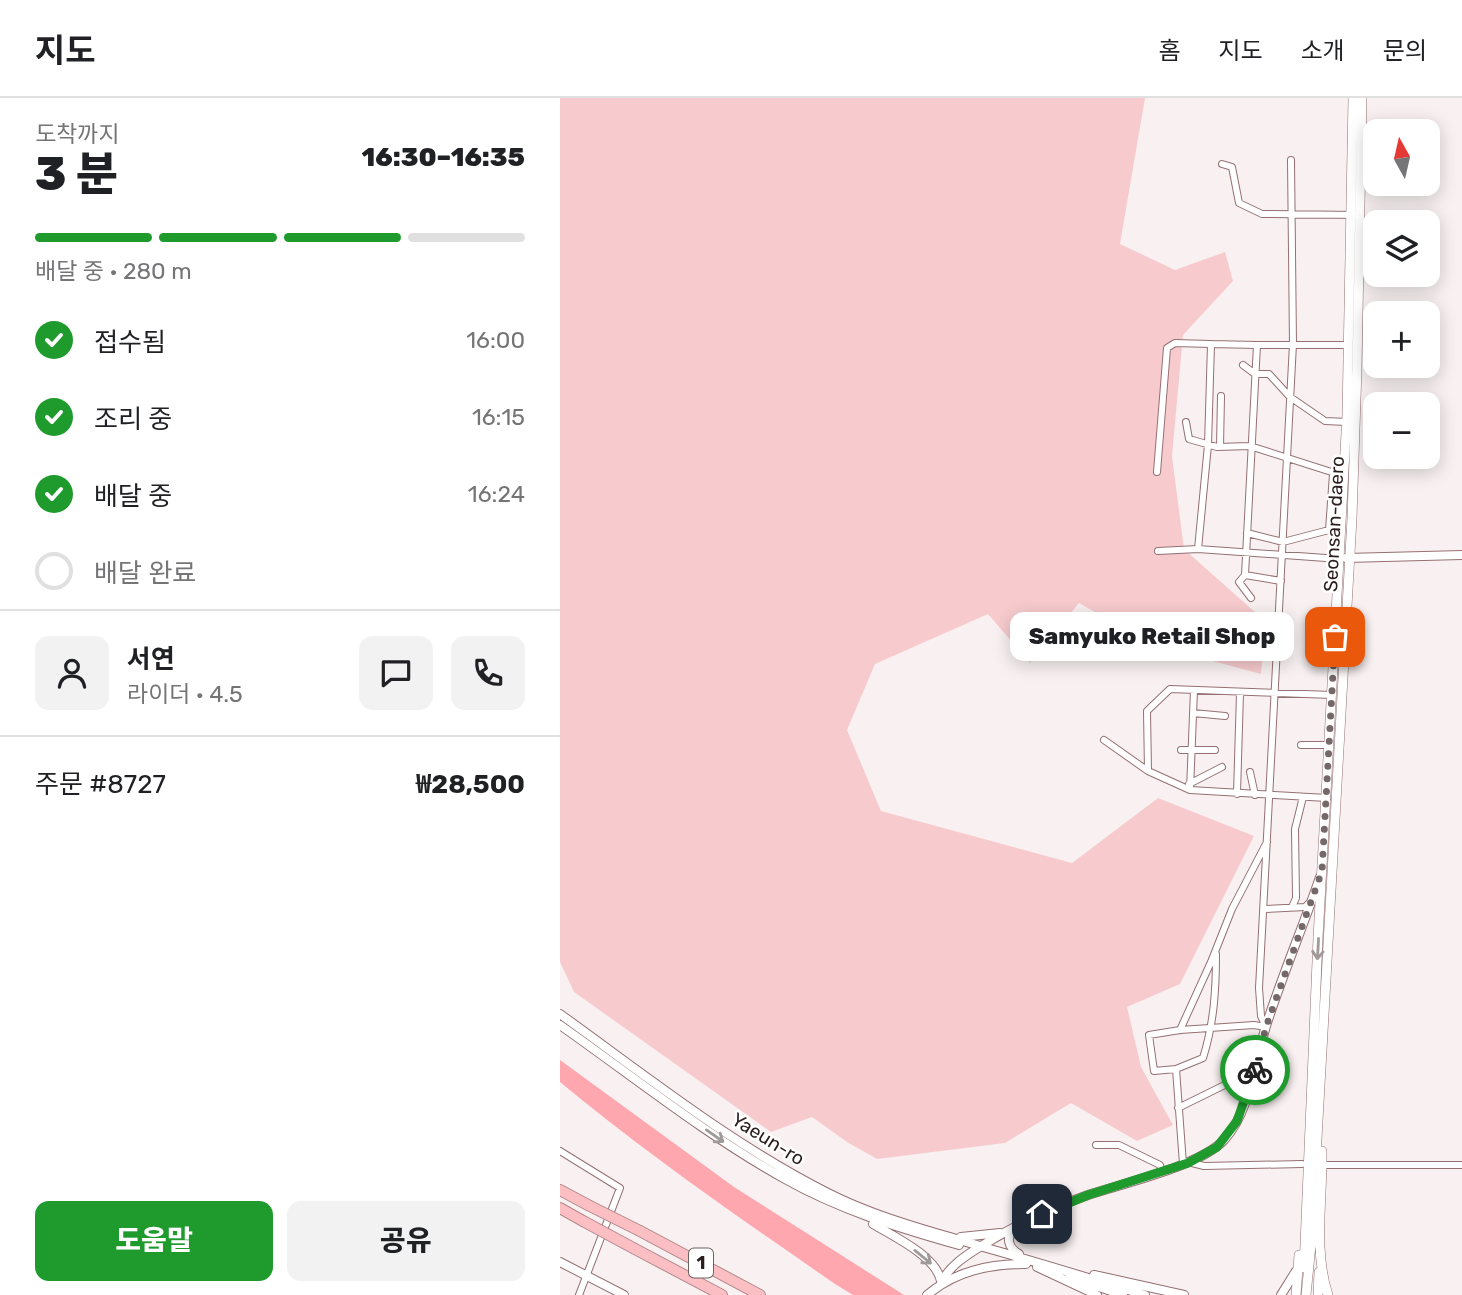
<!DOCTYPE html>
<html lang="ko">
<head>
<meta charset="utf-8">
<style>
  :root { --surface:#fff; --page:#f2f2f2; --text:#202124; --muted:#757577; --line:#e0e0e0; --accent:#1f9a2d }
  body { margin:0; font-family:Rubik,"Noto Sans KR",sans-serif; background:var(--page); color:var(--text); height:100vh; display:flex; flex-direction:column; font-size:26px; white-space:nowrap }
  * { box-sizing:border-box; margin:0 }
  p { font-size:23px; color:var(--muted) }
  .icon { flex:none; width:38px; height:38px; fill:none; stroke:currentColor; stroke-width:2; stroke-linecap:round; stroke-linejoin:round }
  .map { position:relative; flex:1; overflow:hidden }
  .drawer { display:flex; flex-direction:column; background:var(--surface); width:560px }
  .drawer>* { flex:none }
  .needle { width:46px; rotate:352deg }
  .buttons { position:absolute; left:803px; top:21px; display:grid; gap:14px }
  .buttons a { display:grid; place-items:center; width:77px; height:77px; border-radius:14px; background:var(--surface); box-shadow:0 4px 18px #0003; font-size:35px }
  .pin { position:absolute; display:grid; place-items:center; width:60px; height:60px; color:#fff; margin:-30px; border-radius:14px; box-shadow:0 4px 10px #0006 }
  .courier { position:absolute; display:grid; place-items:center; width:70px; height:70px; margin:-35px; border:5px solid #1f9a2d; border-radius:50%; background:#fff; color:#222; box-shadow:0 2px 9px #0007 }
  .bubble { position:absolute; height:49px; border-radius:14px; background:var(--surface); box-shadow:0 4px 18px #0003; font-size:23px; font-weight:800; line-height:49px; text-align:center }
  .overview em { font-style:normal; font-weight:800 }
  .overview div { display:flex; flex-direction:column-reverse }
  .overview { display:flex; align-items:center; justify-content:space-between; height:119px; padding:0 35px }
  h1 { font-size:46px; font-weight:800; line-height:52px }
  .bar { display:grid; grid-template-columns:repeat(4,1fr); gap:10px 7px; align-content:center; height:84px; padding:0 35px }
  .bar i { height:9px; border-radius:5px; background:var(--line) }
  .bar .active { background:var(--accent) }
  .bar p { grid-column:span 4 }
  .line { display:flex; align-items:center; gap:18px; padding:0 35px; border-top:2px solid var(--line) }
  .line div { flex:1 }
  .round { display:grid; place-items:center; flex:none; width:74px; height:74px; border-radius:14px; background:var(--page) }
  ol { padding:0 35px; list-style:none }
  li { display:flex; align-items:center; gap:21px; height:77px }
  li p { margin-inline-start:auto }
  li .icon { padding:7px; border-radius:50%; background:var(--accent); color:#fff; stroke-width:4 }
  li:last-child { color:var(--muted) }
  li i { width:38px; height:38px; border:4px solid var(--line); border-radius:50% }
  .button { display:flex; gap:14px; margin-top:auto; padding:14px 35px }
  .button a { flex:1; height:80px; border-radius:14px; background:var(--accent); color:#fff; font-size:28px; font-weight:800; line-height:80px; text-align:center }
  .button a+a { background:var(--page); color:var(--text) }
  header { display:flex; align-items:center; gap:42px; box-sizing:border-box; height:98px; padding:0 35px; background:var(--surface); border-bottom:2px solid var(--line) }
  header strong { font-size:33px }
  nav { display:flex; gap:38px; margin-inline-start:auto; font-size:24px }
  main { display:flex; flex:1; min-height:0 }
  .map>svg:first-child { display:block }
</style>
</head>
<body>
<header>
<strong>지도</strong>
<nav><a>홈</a><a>지도</a><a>소개</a><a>문의</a></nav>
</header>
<main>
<section class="drawer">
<div class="overview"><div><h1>3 분</h1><p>도착까지</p></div><em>16:30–16:35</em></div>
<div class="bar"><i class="active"></i><i class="active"></i><i class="active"></i><i></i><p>배달 중 · 280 m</p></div>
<ol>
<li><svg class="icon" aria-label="check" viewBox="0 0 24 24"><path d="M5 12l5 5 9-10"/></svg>접수됨<p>16:00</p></li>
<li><svg class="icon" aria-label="check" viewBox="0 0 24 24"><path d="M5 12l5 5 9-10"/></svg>조리 중<p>16:15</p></li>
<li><svg class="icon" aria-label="check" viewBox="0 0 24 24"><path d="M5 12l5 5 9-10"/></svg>배달 중<p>16:24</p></li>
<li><i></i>배달 완료</li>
</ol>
<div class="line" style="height:126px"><a class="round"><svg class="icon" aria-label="person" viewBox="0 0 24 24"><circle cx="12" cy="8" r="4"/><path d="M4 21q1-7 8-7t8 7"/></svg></a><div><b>서연</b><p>라이더 · 4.5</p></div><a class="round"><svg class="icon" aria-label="chat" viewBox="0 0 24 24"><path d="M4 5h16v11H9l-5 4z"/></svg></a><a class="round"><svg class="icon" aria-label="phone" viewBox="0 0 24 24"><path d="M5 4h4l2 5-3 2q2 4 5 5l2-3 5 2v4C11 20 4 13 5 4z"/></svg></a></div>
<div class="line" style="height:91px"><div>주문 #8727</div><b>₩28,500</b></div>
<div class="button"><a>도움말</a><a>공유</a></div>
</section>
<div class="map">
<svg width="902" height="1197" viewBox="0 0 902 1197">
  <rect width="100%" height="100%" fill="#f9f1f1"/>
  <!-- green -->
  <path fill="#f7cbce" d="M0,0h585l-25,146 55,26 50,-18 8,29 -50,54 -11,121 12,93 82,73 -5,52 -111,-30 -71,-41 -49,60 -42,-49 -113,50 -28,66 34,81 191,52 86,-65 96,38 -74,148 -53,23 14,60 32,58 -36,16 -66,-38 -66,40 -128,16 -30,-17 -35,-25 -41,15 -197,-140 -14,-30z"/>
  <!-- water -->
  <path fill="#fea7ae" d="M0,962l174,127 170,108h-51l-18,-11c-94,-65 -187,-129 -275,-202z"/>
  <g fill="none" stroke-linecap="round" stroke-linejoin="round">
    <defs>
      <path id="minor" d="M662,66l10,3 7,36 23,11 97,1
        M683,267l12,9h14l21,23 35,24 22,1
        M626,324l3,17 28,8 33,-1 94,30
        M660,349l1,-51
        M597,374l10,-124 8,-5 36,1
        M687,435l36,9 46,-12 4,-56
        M638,451l10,-104 3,-101 46,1
        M598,453l40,-2 142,10
        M685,477l36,6
        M691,500l-12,-16 6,-7 12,-230h91
        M633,615l32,3
        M544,642l44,31
        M741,647h28
        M621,652h34
        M690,674l5,23
        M629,686l33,-17
        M630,692l4,-100
        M677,696l3,-101
        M767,700l-137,-8 -42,-19 -1,-60 23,-22 162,6
        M732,809l4,-9 -1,-69 8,-32
        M705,811l40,-2 5,-5
        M706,929l-5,-11 -2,-28 34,-644 -2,-184
        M620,932l31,-68 21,-53 35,-67
        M616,971l27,-11c11,-35 13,-68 13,-104
        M618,1010l77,-38
        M536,1047h23l41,20 1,6
        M0,1053l60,37 -41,107
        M628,1064l16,4 98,-2
        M623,1066l-7,-95 -22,2 -5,-36 31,-5 74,-5 12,2
        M762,1067h140"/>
      <path id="tertiary" d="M786,460l116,-3
        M0,916c85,61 174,132 268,179 49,25 103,38 155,54 54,15 108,32 162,48
        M0,927c74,52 146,110 225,154 55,31 114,49 174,66
        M313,1126c20,12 63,32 68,57
        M453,1130c-7,10 -5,20 6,26
        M401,1139l39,-4
        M0,1164l64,33
        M477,1169l60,28
        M534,1177l90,20
        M509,1179l54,18
        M381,1186c6,-17 27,-30 42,-39 33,-20 68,-37 105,-50 36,-12 112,-29 136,-55 26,-28 31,-78 42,-114 16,-50 37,-99 54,-149
        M367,1197c29,-24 62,-31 99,-31
        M721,1197l15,-24"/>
      <path id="secondary" d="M762,1053c1,47 -9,98 6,144
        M744,1170l14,-330 29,-523 6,-317
        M736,1197l3,-40
        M746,1197l5,-50 41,-727 5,-149 5,-271
        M758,1197l1,-23"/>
      <path id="motorway" d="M0,1092l28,15
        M0,1110l23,13
        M80,1133l120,64
        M75,1151l87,46"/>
    </defs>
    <!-- minor casing -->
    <use href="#minor" stroke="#947072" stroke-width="8"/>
    <!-- tertiary casing -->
    <use href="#tertiary" stroke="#947072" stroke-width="10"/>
    <!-- secondary casing -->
    <use href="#secondary" stroke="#947072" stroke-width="10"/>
    <!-- motorway casing -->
    <use href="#motorway" stroke="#b3878a" stroke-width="12"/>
    <!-- minor -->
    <use href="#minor" stroke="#fff" stroke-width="6"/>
    <!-- tertiary -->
    <use href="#tertiary" stroke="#fff" stroke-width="8"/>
    <!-- secondary -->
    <use href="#secondary" stroke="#fff" stroke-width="9"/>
    <!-- motorway -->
    <use href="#motorway" stroke="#fbbfc3" stroke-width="10"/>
    <defs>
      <path id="motorway-bridge" d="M28,1107l52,26
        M23,1123l52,28"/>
    </defs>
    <!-- motorway-bridge casing -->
    <use href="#motorway-bridge" stroke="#b3878a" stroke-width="12" stroke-linecap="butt"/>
    <!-- motorway-bridge -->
    <use href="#motorway-bridge" stroke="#fbbfc3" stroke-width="10"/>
  </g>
  <!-- one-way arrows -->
  <defs><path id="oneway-shaft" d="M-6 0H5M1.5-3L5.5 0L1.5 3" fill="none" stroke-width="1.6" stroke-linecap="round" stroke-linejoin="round" transform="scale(1.75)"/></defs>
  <g stroke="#a09a9a">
    <use href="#oneway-shaft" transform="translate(758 851) rotate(93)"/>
    <use href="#oneway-shaft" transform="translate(155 1038) rotate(35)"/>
    <use href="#oneway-shaft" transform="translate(363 1159) rotate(39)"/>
  </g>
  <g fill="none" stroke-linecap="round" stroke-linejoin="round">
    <!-- done -->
    <path stroke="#746868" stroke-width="7" stroke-dasharray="0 12.6" d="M695,972l11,-43 56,-156 13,-234"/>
    <!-- route -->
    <path stroke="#1f9a2d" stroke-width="9" d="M482,1116l46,-19 100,-32 29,-16 20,-26 18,-51"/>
  </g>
  <g text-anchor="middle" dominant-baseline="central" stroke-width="5" stroke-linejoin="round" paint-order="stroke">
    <!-- shield labels -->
    <rect fill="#fff" stroke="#6b6262" stroke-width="2" x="129" y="1150.5" width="24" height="29" rx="5"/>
    <g font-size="18" font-weight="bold" fill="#2c1e1f">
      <text x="141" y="1165">1</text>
    </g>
    <!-- street labels -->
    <g font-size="19" fill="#2c1e1f" stroke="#fff">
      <text transform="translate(774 426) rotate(-87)">Seonsan-daero</text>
      <text transform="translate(208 1041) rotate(32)">Yaeun-ro</text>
    </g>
  </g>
</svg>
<div class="buttons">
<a><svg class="needle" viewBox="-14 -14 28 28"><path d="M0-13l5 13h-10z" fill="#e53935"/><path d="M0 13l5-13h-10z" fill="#757577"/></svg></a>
<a><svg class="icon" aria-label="layers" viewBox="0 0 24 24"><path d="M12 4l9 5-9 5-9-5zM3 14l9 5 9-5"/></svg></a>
<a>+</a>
<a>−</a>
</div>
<div class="pin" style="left:775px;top:539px;background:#ea580c"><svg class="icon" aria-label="bag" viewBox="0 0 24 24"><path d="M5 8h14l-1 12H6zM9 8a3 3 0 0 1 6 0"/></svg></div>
<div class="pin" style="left:482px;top:1116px;background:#1f2937"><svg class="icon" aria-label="home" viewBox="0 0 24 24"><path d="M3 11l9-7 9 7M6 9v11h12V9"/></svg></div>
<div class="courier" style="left:695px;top:972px"><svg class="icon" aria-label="bike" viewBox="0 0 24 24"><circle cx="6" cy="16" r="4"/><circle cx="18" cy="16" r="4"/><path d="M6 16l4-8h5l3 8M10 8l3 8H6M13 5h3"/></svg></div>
<div class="bubble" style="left:450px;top:514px;width:284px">Samyuko Retail Shop</div>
</div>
</main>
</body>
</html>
